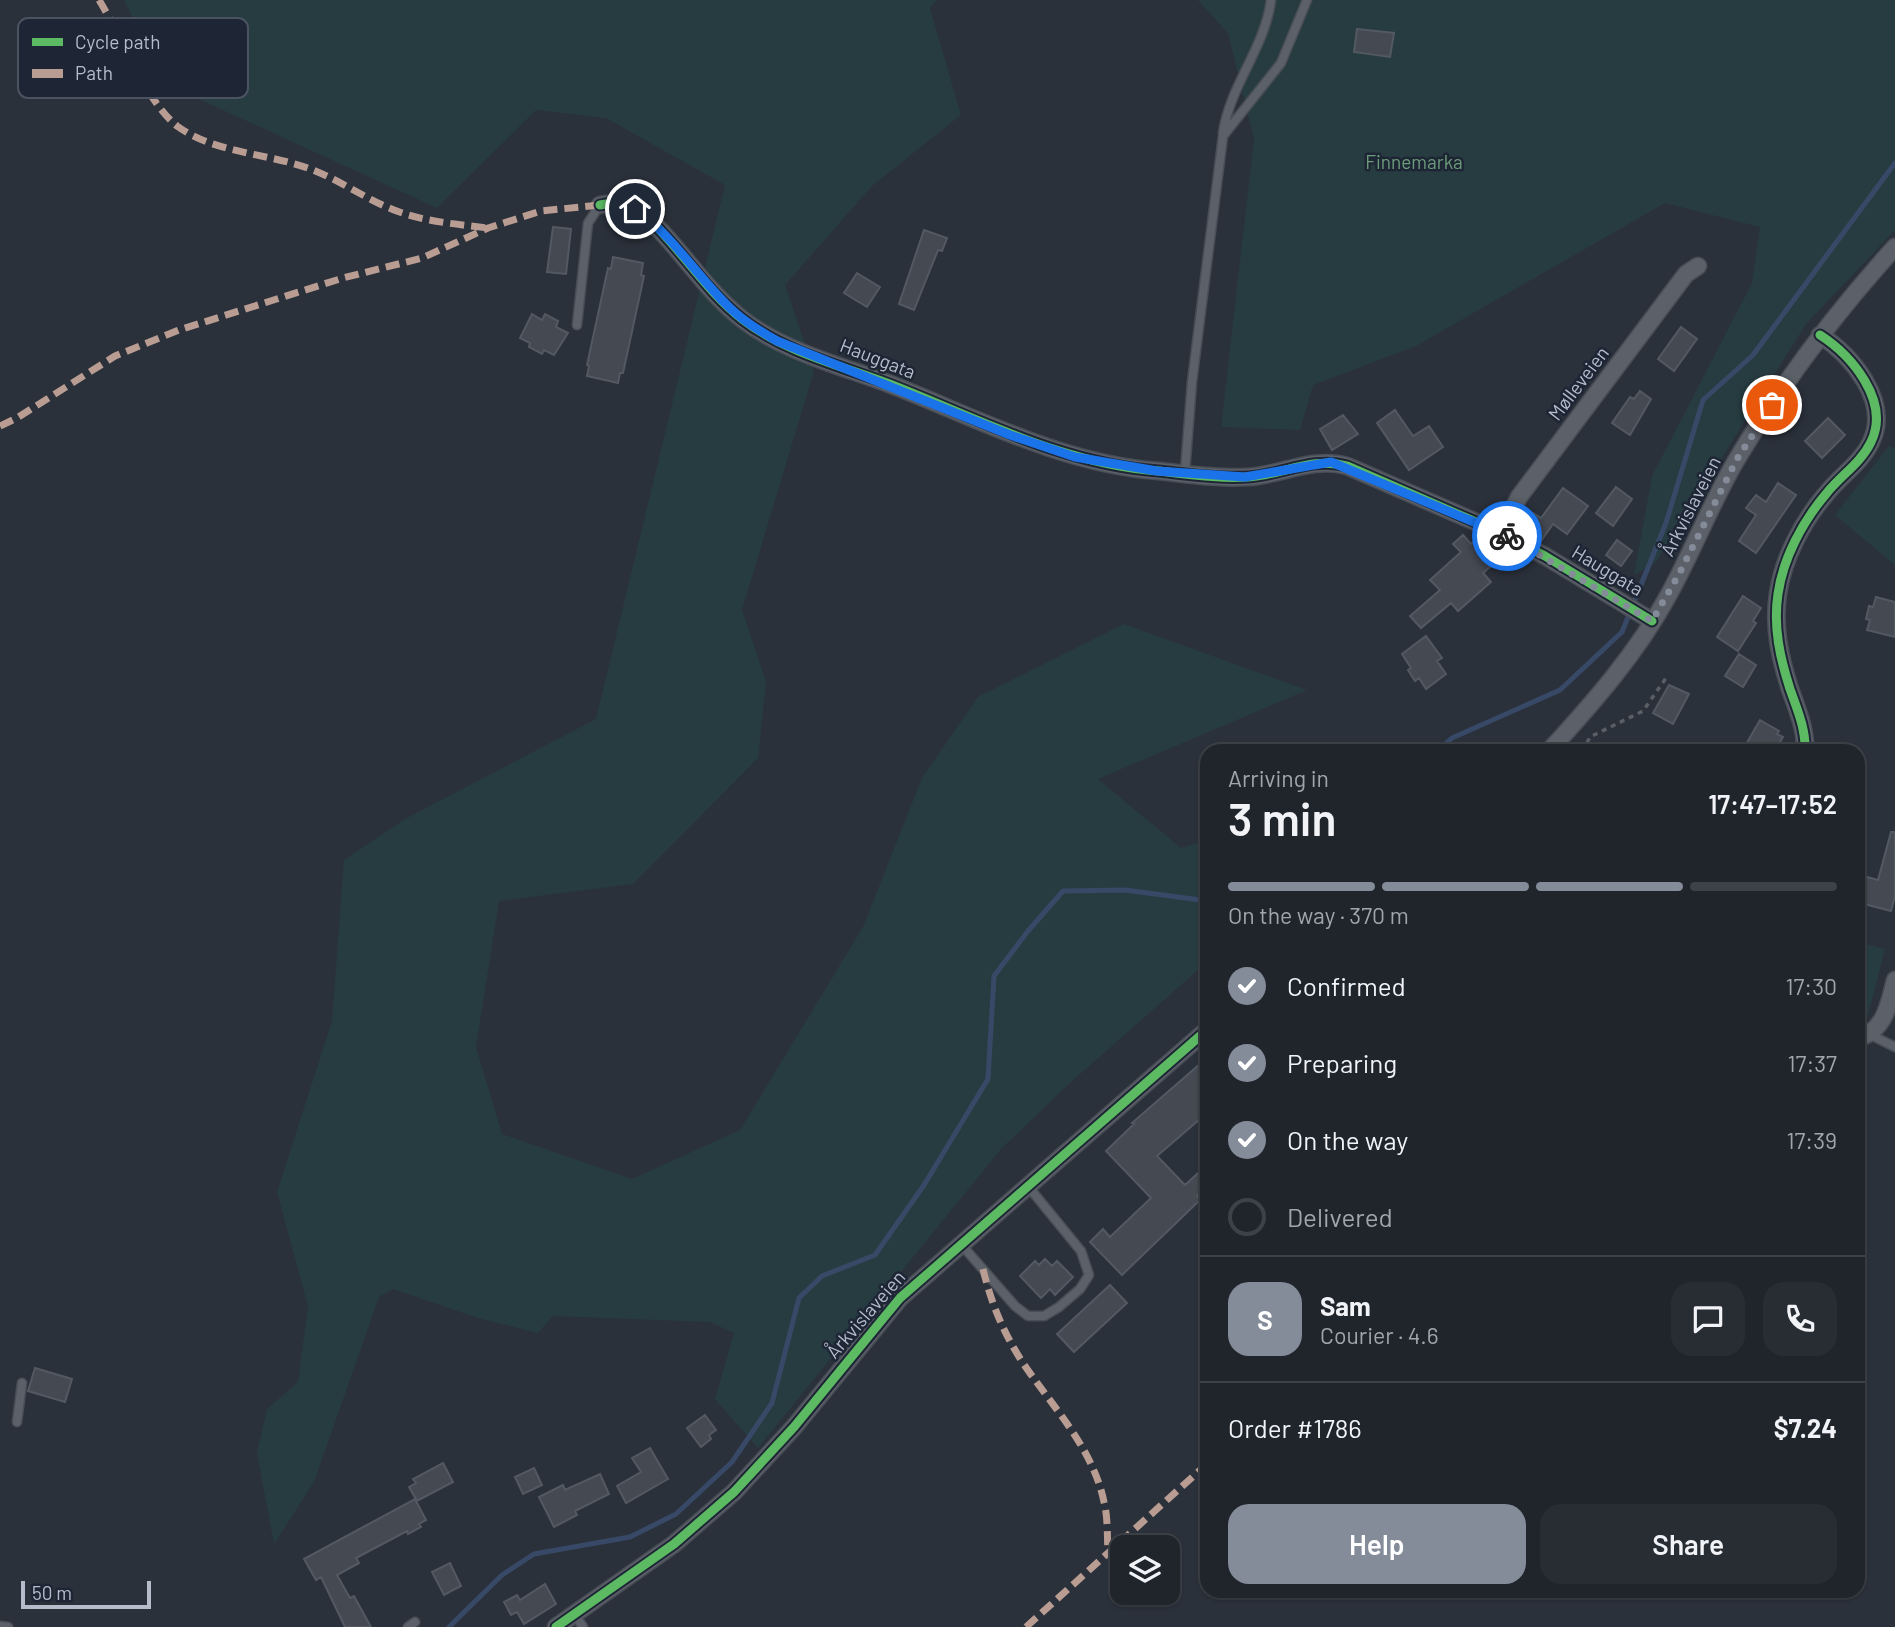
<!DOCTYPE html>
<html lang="en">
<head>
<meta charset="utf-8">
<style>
  :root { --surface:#20252c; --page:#282d34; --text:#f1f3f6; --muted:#a2a5a9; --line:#3d4248; --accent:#858c99 }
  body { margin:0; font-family:Barlow,sans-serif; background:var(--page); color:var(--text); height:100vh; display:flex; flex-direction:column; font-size:26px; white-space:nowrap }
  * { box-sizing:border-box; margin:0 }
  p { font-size:23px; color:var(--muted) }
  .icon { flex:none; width:38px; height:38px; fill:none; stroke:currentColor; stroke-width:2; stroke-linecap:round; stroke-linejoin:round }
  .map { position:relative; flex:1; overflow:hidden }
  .side { position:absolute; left:1200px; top:744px; width:665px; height:854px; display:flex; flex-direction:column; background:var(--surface); border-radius:21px; box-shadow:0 2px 5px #0004,0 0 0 2px var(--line) }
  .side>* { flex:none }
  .controls { position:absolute; left:1110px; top:1535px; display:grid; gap:14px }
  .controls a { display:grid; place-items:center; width:70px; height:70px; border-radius:14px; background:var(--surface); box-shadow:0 2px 5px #0004,0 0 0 2px var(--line); font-size:35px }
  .scale { position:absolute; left:21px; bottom:18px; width:130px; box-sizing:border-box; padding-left:7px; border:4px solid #b5bdcb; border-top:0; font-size:19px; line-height:24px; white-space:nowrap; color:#b5bdcb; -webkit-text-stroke:5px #1e2636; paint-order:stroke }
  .pin { position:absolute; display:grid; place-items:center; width:60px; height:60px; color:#fff; margin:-30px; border:4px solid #fff; border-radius:50%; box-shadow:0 2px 7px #0007 }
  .courier { position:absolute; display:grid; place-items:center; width:70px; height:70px; margin:-35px; border:5px solid #1a73e8; border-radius:50%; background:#fff; color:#222; box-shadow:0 2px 9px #0007 }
  .summary em { font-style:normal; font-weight:600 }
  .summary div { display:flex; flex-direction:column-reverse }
  .summary { display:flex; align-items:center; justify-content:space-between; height:119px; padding:0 28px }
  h1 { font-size:46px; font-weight:600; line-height:52px }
  .bar { display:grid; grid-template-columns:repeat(4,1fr); gap:10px 7px; align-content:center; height:84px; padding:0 28px }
  .bar i { height:9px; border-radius:5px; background:var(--line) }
  .bar .selected { background:var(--accent) }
  .bar p { grid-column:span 4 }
  .line { display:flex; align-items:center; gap:18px; padding:0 28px; border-top:2px solid var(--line) }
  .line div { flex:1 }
  .round { display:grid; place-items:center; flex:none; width:74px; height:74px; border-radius:21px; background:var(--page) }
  ol { padding:0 28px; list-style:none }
  li { display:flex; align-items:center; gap:21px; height:77px }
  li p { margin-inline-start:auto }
  li .icon { padding:7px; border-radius:50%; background:var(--accent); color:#fff; stroke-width:4 }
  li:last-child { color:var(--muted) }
  li i { width:38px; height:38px; border:4px solid var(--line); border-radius:50% }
  .cta { display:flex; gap:14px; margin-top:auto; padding:14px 28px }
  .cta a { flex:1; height:80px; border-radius:21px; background:var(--accent); color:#fff; font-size:28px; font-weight:600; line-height:80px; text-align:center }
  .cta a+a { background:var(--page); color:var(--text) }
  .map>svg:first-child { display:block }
</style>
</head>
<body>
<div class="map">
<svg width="1895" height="1627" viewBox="0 0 1895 1627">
  <rect width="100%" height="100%" fill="#2b313b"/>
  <!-- green -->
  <path fill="#273c41" d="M124,0h813l-7,8 31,107 -90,72 -86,98 29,86 -72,239 24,72 -8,76 -125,126 -134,17 -23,146 26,87 130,45 108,-49 123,-203 59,-149 56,-81 146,-73 183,66 -209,89 83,69 26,-8v122l-137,121 -69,66 -243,299 -43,-49 19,-66 -24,-11 -157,-6 -15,17 -60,-15 -85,-29 -14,8 -65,185 -40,62 -17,-91 10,-44 31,-27 10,-76 -31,-114 55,-171 12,-161 61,-41 191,-100 129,-534 -119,-67 -70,-8 -99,98 -271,-124z
    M1198,0h697v230l-89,94 -150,238 -22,13 18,-99 100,-193 8,-56 -95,-24 -249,143 -103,39 -13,45 -79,-3 33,-288 -26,-106z
    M1889,446l6,3v116l-60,-50z
    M1859,942l26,7 -19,74 -7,-2z"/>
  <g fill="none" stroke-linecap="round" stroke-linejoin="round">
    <!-- stream -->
    <path stroke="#384967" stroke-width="5" d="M1438,751l14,-13 108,-48 62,-58 44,-109 37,-123 50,-45 142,-192
      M449,1627l53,-52 32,-21 96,-17 46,-23 56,-52 40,-59 27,-105 23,-22 53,-21 49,-70 64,-106 6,-103 34,-45 35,-40 62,-1 83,11"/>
  </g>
  <!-- building -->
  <path fill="#444952" stroke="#535962" stroke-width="2" d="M1357,29l37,4 -4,24 -36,-5z
    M553,227l18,2 -5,45 -19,-2z
    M924,230l23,8 -5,13 -4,-1 -24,60 -15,-6z
    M613,257l30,6 -2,12 3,1 -21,97h-3l-2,10 -31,-7 2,-10 -2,-1 21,-97 3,1z
    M857,273l23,14 -13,20 -23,-14z
    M532,314l10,6 3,-6 13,7 -2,6 12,6 -14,22 -10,-5 -2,4 -13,-7 1,-4 -10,-5z
    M1681,327l16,12 -23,32 -16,-12z
    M1640,391l11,8 -21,36 -18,-12 18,-26 4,2z
    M1395,410l18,26 16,-10 14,21 -34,23 -32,-47z
    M1343,415l15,19 -26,16 -12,-21z
    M1828,418l17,17 -23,23 -17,-17z
    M1778,483l18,12 -40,58 -17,-12 17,-26 -10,-7 10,-13 10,7z
    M1616,487l16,12 -19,27 -17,-13z
    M1563,488l25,18 -21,28 -14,-10 -12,17 -18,-13 10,-15 8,5z
    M1463,535l8,9 5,-4 20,22 -13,11 8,9 -33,29 -7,-8 -30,25 -11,-12 30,-26 -10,-10 31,-28 -8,-8z
    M1617,540l15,11 -11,15 -15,-11z
    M1743,596l18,12 -8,13 3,2 -18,28 -21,-14z
    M1876,597l19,5v35l-28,-7 3,-10 -4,-1 3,-13 4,1z
    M1426,636l16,22 -5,3 9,13 -20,15 -7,-11 -4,3 -7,-11 3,-2 -9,-14z
    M1739,654l17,11 -13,22 -18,-11z
    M1669,685l20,9 -16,30 -20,-11z
    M1760,720l19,11 -2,3 6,3 -8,14h-22l-8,-5z
    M1891,832h4v64l-4,15 -31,-8 7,-26 11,3z
    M1208,1057v55l-51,44 28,29 23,-21v22l-11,10 3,4 -78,75 -32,-33 13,-13 7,8 41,-39 -45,-47 28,-27 -2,-1z
    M1045,1259l7,7 5,-5 16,16 -18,18 -5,-6 -9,9 -21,-22 15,-15 4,4z
    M1110,1285l17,18 -53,49 -17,-18z
    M35,1368l37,11 -7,23 -37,-11z
    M705,1415l11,15 -7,5 2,4 -10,8 -14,-19z
    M650,1448l18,31 -42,24 -9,-17 24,-14 -9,-14z
    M443,1463l10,19 -36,19 -8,-14 7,-4 -3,-4z
    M534,1468l8,17 -19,9 -8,-17z
    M600,1474l9,20 -34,17 2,4 -23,12 -15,-30 24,-12 2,5z
    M415,1499l11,21 -7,4 2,3 -13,7 -1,-3 -51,27 3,5 -22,12 13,23 4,-2 17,31h-26l-24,-50 -5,3 -12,-21z
    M450,1563l11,23 -17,9 -12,-23z
    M545,1584l11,20 -32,20 -7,-12 -6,3 -7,-13 13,-7 3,5z"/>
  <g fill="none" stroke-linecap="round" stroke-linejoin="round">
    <defs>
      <path id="lane" d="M1223,133c7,-48 42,-85 48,-133
        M577,325l11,-102 12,-18
        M1185,472l7,-90 31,-246 58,-73 26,-63
        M1871,1035l24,12
        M960,1243l55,63 13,10h16l15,-9 21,-18 9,-14 -8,-24 -54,-66
        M17,1422l5,-39
        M575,1615l8,12
        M0,1626l8,1
        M408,1627l7,-5"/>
      <path id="street" d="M600,205c19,-4 33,2 48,13 33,31 58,73 94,101 42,33 100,47 150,66 87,34 171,79 266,86 29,3 61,8 90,6 34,-2 65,-21 99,-11l154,67 44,23 107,65
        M1501,533l18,-36 167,-223 12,-8
        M1549,751c44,-48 88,-98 119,-155 25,-45 43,-93 69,-137 46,-77 99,-147 158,-212
        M1805,751c1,-22 -8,-42 -15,-62 -10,-31 -17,-62 -12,-95 5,-36 25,-73 48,-100 14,-18 35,-31 45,-52 20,-41 -20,-87 -51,-107
        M1858,1038c27,-7 31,-34 37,-58
        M556,1627l118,-83 60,-52 60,-65 106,-129 308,-269"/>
    </defs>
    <!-- lane casing -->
    <use href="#lane" stroke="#494d55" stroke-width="11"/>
    <!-- street casing -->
    <use href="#street" stroke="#494d55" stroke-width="19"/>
    <!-- path -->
    <path stroke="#595f65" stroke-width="3.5" stroke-dasharray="5 5" stroke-linecap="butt" d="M1587,743l3,-6 53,-26 23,-33"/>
    <!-- lane -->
    <use href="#lane" stroke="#5c6068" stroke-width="8"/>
    <!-- street -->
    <use href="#street" stroke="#5c6068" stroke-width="16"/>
    <!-- quiet -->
    <path stroke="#b99d93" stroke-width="7" stroke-dasharray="14 7" stroke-linecap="butt" d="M99,0c23,37 46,100 78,126 38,28 93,27 136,44 28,11 53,29 81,40 30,12 63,14 94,18
      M0,426l17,-8 98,-62 64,-26 164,-52 79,-20 66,-30 53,-17 59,-6
      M983,1269c8,34 21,65 40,94 29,43 70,85 81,139 4,15 3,33 4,48
      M1026,1627l182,-164"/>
    <defs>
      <path id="cycleway" d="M600,205c19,-4 33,2 48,13 33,31 58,73 94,101 42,33 100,47 150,66 87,34 171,79 266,86 29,3 61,8 90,6 34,-2 65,-21 99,-11l154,67 44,23 107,65
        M1805,751c1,-22 -8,-42 -15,-62 -10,-31 -17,-62 -12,-95 5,-36 25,-73 48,-100 14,-18 35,-31 45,-52 20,-41 -20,-87 -51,-107
        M556,1627l118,-83 60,-52 60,-65 106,-129 308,-269"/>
    </defs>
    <!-- cycleway casing -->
    <use href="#cycleway" stroke="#1e2636" stroke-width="13"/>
    <!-- cycleway -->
    <use href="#cycleway" stroke="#5cba63" stroke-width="9"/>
  </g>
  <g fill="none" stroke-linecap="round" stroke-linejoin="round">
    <!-- done -->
    <path stroke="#858c99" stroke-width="7" stroke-dasharray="0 12.6" d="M1507,536l145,85 27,-47 58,-115 35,-54"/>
    <!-- route -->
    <path stroke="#1a73e8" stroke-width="9" d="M635,209c36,25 59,63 90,94 15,16 33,27 52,38l233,94 65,22 82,14 88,6 86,-15 176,74"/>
  </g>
  <g text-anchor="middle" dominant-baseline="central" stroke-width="5" stroke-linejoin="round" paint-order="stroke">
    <!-- park labels -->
    <g font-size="19" fill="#6c9d7a" stroke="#1e2636">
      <text x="1414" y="161">Finnemarka</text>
    </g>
    <!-- street labels -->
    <g font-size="19" fill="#b5bdcb" stroke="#1e2636">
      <text transform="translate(878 358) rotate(21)">Hauggata</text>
      <text transform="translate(1578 383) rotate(-53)">Mølleveien</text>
      <text transform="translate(1690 506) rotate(-63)">Årkvislaveien</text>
      <text transform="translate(1608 570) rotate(31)">Hauggata</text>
      <text transform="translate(865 1314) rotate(-49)">Årkvislaveien</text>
    </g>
  </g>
  <!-- legend -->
  <rect x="18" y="18" width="230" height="80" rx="10" fill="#1e2636" stroke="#4b5363" stroke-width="2"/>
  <rect x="32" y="38" width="31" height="8" fill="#5cba63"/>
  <rect x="32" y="69" width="31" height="9" fill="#b99d93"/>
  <g font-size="19" fill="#b5bdcb">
    <text x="75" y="49">Cycle path</text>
    <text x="75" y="80">Path</text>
  </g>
</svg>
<div class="controls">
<a><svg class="icon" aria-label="layers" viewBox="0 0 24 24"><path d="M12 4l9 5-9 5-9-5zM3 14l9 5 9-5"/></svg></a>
</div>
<div class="scale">50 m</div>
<div class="pin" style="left:1772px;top:405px;background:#ea580c"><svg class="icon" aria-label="bag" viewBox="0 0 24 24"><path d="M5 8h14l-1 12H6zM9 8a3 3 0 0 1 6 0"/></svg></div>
<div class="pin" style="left:635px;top:209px;background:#1f2937"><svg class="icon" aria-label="home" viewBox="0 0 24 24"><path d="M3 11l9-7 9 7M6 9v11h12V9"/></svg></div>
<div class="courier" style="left:1507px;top:536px"><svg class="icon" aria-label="bike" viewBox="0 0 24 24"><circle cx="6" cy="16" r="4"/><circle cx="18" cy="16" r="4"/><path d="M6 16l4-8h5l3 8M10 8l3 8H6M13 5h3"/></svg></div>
<section class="side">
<div class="summary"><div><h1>3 min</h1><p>Arriving in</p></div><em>17:47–17:52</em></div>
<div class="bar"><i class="selected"></i><i class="selected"></i><i class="selected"></i><i></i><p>On the way · 370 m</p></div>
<ol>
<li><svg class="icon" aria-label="check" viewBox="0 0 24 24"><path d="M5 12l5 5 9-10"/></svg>Confirmed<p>17:30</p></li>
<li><svg class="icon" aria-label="check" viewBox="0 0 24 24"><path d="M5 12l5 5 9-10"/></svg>Preparing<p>17:37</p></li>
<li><svg class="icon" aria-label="check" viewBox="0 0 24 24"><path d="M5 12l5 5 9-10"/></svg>On the way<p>17:39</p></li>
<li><i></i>Delivered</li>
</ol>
<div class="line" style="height:126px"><b class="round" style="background:var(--accent);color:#fff">S</b><div><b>Sam</b><p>Courier · 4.6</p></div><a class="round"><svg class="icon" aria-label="chat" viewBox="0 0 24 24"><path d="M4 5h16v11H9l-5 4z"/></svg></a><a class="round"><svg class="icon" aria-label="phone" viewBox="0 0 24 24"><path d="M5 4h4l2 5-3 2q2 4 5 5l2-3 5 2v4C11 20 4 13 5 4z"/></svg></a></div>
<div class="line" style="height:91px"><div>Order #1786</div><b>$7.24</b></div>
<div class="cta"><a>Help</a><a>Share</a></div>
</section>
</div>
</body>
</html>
